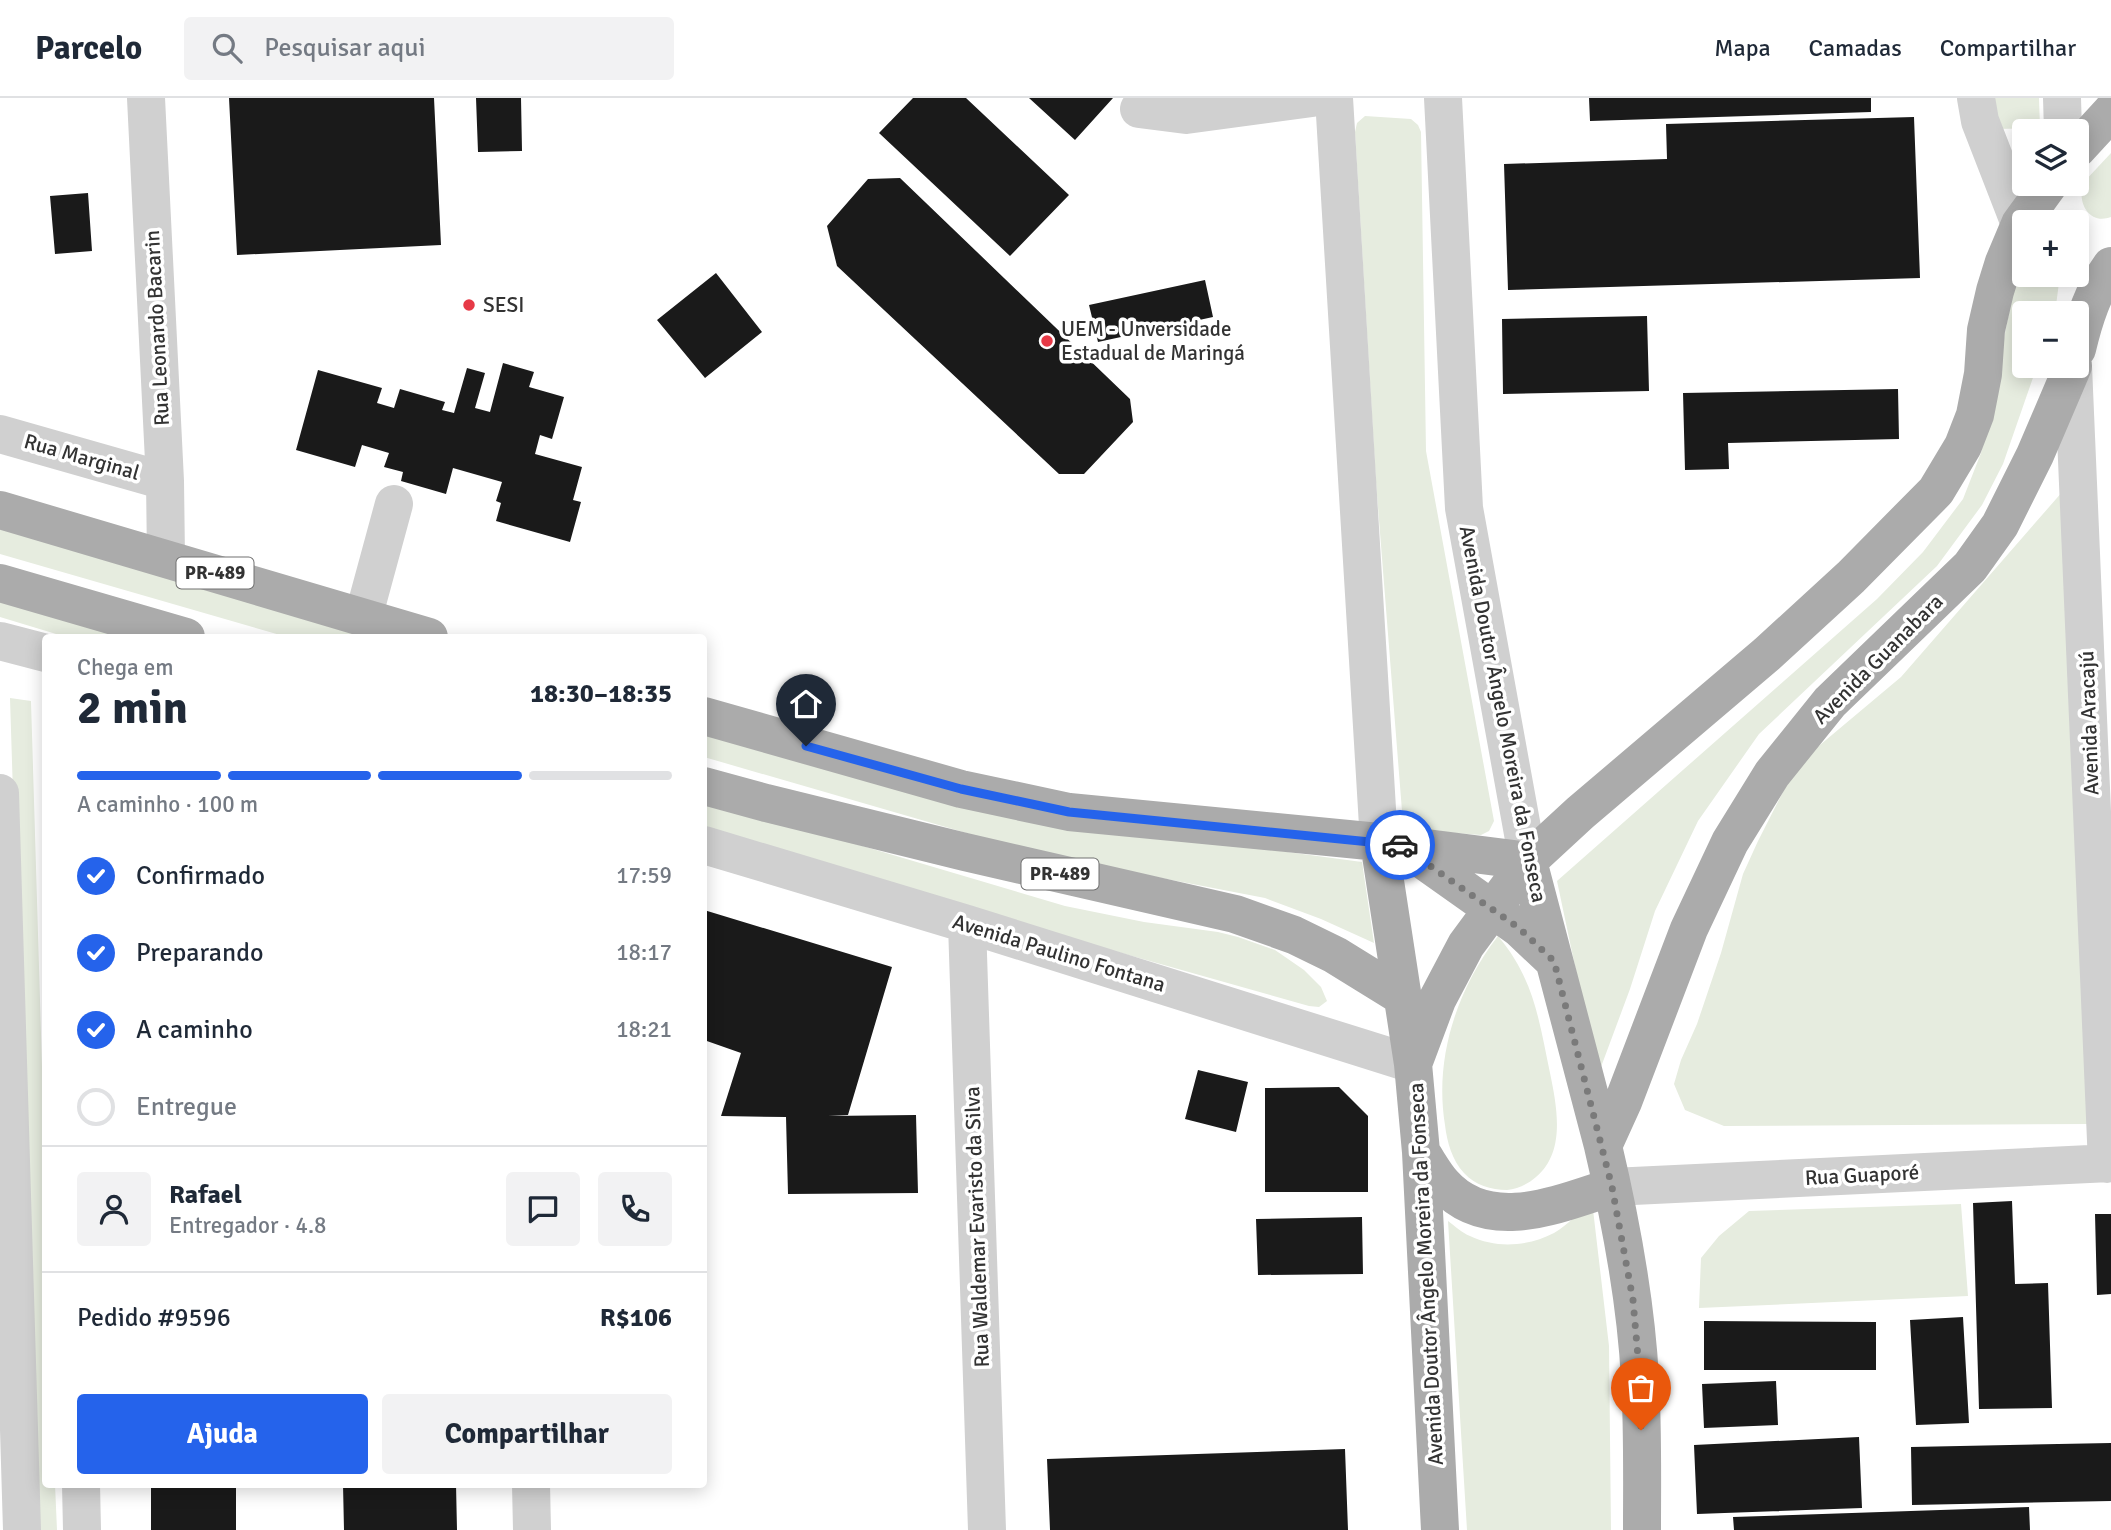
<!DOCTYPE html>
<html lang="pt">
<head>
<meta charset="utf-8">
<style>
  :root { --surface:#fff; --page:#f2f2f3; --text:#1f2937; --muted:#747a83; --line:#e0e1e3; --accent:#2563eb }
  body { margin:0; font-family:Signika,sans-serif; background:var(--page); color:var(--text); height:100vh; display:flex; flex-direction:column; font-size:26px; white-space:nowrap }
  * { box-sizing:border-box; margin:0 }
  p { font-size:23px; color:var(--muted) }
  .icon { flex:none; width:38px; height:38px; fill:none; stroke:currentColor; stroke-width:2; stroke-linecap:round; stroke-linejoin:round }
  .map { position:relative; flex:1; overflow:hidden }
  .side { position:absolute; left:42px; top:536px; width:665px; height:854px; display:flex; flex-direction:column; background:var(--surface); border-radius:7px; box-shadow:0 4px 18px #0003 }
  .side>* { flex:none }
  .controls { position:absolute; left:2012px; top:21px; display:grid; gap:14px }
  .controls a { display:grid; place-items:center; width:77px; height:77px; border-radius:7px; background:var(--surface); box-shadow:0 4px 18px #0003; font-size:35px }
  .pin { position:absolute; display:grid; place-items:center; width:60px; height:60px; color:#fff; margin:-72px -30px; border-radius:50% 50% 50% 0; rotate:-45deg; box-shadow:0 0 7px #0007 }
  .pin .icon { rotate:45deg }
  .courier { position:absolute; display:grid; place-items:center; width:70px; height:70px; margin:-35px; border:5px solid #2563eb; border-radius:50%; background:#fff; color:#222; box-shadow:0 2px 9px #0007 }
  .head em { font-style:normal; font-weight:700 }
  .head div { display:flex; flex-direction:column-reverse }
  .head { display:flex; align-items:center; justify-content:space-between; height:119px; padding:0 35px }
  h1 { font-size:46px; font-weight:700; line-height:52px }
  .bar { display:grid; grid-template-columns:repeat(4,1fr); gap:10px 7px; align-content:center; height:84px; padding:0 35px }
  .bar i { height:9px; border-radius:5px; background:var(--line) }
  .bar .current { background:var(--accent) }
  .bar p { grid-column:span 4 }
  .line { display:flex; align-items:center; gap:18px; padding:0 35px; border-top:2px solid var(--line) }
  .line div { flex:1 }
  .round { display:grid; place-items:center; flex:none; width:74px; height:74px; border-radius:7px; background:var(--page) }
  ol { padding:0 35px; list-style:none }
  li { display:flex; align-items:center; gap:21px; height:77px }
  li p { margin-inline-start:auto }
  li .icon { padding:7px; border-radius:50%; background:var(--accent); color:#fff; stroke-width:4 }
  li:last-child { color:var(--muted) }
  li i { width:38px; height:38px; border:4px solid var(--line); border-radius:50% }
  .primary-button { display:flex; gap:14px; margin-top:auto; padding:14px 35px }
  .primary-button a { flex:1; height:80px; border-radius:7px; background:var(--accent); color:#fff; font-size:28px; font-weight:700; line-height:80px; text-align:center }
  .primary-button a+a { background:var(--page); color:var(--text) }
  header { display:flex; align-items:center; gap:42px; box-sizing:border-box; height:98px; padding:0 35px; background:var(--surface); border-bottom:2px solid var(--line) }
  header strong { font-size:33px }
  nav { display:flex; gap:38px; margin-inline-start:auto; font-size:24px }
  .search { width:490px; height:63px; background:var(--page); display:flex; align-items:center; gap:18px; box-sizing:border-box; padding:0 24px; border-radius:7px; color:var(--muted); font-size:26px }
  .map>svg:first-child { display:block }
</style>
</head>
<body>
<header>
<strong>Parcelo</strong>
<div class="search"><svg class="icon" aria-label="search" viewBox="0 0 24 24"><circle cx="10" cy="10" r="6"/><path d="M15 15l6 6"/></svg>Pesquisar aqui</div>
<nav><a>Mapa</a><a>Camadas</a><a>Compartilhar</a></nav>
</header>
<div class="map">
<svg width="2111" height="1432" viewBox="0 0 2111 1432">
  <rect width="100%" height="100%" fill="#fff"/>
  <!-- green -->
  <path fill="#e6ecdf" d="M1994,0h45l1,30 -45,1z
    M1365,18l46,3 7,6 3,7 5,319 68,370 -5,10 -8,4 -65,-5 -9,-6 -5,-13 -26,-329 -21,-350 2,-9z
    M2111,55v64c-22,8 -34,-14 -28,-34z
    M2025,165v12h35l-5,38h-30v53h12l-34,98 -21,41 -45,61 -178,168 -61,87 -43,90 -25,78 -32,86 -41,-194 320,-282 46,-47 40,-53 18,-46 33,-165z
    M2063,393l26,633 -365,2 -39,-16 -11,-26 7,-24 16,-36 24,-71 22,-79 15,-33 28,-55 28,-36 87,-73z
    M0,427l393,112h-106l-287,-83z
    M0,492l159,47h-93l-66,-20z
    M10,600l21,3 14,466 1,317h9l2,46h-21z
    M704,628l576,125 82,11 12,81 -53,-24 -56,-21 -223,-43 -338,-98z
    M704,701l361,107 79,16 74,10 20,5 37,13 29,20 17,17 6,14 -8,6 -10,-1 -446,-126 -159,-49z
    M1498,838c36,43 41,84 52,137 7,34 16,79 -14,104 -8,7 -18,12 -29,13 -16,0 -32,-5 -43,-17 -12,-13 -17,-31 -19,-48 -11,-67 12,-136 53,-189z
    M1592,1103l17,145 2,184h-144l-19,-309c7,5 14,12 22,15 27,13 59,10 84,-3 14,-8 26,-22 38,-32z
    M1961,1106l7,92 -269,12 2,-50 18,-22 30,-25z"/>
  <!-- building -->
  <path fill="#1a1a1a" d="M229,0h205l7,147 -204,10z
    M476,0h45l1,53 -44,1z
    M913,0h53l103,97 -59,61 -131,-123z
    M1029,0h84l-38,42z
    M1589,0h282v14l-281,9z
    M1914,19l6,161 -412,12 -4,-126 163,-5 -1,-35z
    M900,80l230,221 3,23 -49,52h-25l-222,-208 -10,-40 41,-47z
    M88,95l4,58 -37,3 -5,-58z
    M716,175l46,59 -57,46 -48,-58z
    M1205,182l8,37 -115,25 -9,-37z
    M1647,218l2,75 -146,3 -1,-75z
    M503,265l31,9 -5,15 35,10 -12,42 -12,-4 -5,19 47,13 -9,33 8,2 -11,40 -74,-21 5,-18 -5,-2 6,-19 -49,-14 -7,26 -45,-13 2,-9 -19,-5 5,-14 -27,-8 -7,22 -59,-17 22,-80 64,18 -5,15 17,5 6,-19 45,13 -3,8 12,3 13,-45 18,5 -10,35 15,4z
    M1898,291l1,50 -171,4 1,26 -44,1 -2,-77z
    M704,812l188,57 -44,148 -20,1 88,-1 2,78 -130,1 -2,-77 -65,-1 20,-63 -37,-13z
    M1198,972l50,12 -12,50 -51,-13z
    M1339,989l29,29v76h-103v-104z
    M2012,1103l3,83 33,-1 4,125 -73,1 -6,-206z
    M2095,1116h16v80l-14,1z
    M1362,1119l1,57 -105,1 -2,-56z
    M1963,1219l6,106 -53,2 -6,-105z
    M1704,1223l172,1v48h-172z
    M1776,1283l2,44 -74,3 -2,-44z
    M1859,1339l3,71 -165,6 -3,-69z
    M2111,1345v58l-199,4 -1,-58z
    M1345,1351l3,81h-298l-3,-71z
    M151,1386h85v46h-85z
    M343,1386h113l1,46h-113z
    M2029,1409l1,23h-296l-1,-13z"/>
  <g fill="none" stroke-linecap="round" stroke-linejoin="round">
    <!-- minor -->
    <path stroke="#d0d0d0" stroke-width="38" d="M146,0l19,383 1,77
      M1334,0l45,744
      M1443,0l21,410 64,353
      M1976,0l4,23 40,103
      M2062,0l1,33
      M1139,11l47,6 126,-17
      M2073,268l34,798
      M0,336l165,47
      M363,520l31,-114
      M0,543l46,12
      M0,695l22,737
      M704,747l263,79 446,140
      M967,826l20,606
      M1612,1089l499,-24
      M81,1386l1,46
      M531,1386l1,46"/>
    <!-- major -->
    <path stroke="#ababab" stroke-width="38" d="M2077,51l34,-37
      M2077,251c7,-30 16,-58 34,-83
      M0,412l429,127
      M0,485l186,54
      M704,618l257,73 108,23 310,30 149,19
      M704,688l62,17 199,49 270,62 59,21 41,20 68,42
      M1379,744l34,222 8,88 19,378
      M1406,750l113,80 35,33
      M1528,763l75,285c18,76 33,155 37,233 3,50 2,101 2,151
      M1413,966l24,-64 29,-55 62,-84 52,-48 187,-159 84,-77 85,-86 27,-45 12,-31 8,-41 3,-44 9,-39 9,-29 16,-38 29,-40
      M1603,1048l20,-44 66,-173 41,-87 42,-68 58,-72 140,-135 30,-42 35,-70 38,-89
      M1421,1054c7,10 13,22 22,32 45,51 116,20 169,3"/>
  </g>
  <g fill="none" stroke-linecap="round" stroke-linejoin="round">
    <!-- done -->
    <path stroke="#7a7a7a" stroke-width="7" stroke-dasharray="0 12.6" d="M1400,747l119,83 35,33 58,226 21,113 7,80 1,50"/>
    <!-- route -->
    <path stroke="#2563eb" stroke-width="9" d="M806,648l155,43 108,23 331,33"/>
  </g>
  <!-- markers -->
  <g fill="#e63946" stroke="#fff" stroke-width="2.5">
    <circle cx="469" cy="207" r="7"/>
    <circle cx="1047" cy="243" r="7"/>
  </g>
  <g text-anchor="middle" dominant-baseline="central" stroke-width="7" stroke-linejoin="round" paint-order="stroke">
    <!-- shield labels -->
    <g fill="#fff" stroke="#707070" stroke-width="2">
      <rect x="176.5" y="459.5" width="77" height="31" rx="5"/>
      <rect x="1021.5" y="760.5" width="77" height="31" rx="5"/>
    </g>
    <g font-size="19" font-weight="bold" fill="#333">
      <text x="215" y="475">PR-489</text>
      <text x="1060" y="776">PR-489</text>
    </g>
    <!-- poi labels -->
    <g font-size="21" fill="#333" stroke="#fff" text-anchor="start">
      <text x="483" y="207">SESI</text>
      <text x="1061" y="231">UEM - Unversidade<tspan x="1061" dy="24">Estadual de Maringá</tspan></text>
    </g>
    <!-- street labels -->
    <g font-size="21" fill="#333" stroke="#fff">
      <text transform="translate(157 230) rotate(-93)">Rua Leonardo Bacarin</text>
      <text transform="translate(82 359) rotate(16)">Rua Marginal</text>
      <text transform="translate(1878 561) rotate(-45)">Avenida Guanabara</text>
      <text transform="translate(1503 616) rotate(79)">Avenida Doutor Ângelo Moreira da Fonseca</text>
      <text transform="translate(2089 625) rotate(-92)">Avenida Aracajú</text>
      <text transform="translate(1059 855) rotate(17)">Avenida Paulino Fontana</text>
      <text transform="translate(1862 1077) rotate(-3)">Rua Guaporé</text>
      <text transform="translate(977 1129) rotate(-92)">Rua Waldemar Evaristo da Silva</text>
      <text transform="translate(1426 1176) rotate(-93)">Avenida Doutor Ângelo Moreira da Fonseca</text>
    </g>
  </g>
</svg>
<div class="controls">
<a><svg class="icon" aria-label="layers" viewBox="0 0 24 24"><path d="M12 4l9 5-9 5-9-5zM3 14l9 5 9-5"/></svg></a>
<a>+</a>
<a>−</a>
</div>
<div class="pin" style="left:1641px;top:1332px;background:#ea580c"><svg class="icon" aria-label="bag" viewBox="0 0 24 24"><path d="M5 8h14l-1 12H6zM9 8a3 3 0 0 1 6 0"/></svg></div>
<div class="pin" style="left:806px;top:648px;background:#1f2937"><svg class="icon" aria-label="home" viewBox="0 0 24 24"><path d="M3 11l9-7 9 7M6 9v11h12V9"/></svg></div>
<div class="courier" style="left:1400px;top:747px"><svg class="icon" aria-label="car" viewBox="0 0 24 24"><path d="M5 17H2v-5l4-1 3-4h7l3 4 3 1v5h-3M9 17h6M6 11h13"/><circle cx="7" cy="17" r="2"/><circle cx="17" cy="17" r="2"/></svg></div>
<section class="side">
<div class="head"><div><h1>2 min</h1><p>Chega em</p></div><em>18:30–18:35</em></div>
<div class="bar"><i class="current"></i><i class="current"></i><i class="current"></i><i></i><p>A caminho · 100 m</p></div>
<ol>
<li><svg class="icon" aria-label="check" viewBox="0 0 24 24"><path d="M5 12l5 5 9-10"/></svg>Confirmado<p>17:59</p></li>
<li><svg class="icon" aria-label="check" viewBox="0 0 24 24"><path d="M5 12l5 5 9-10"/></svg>Preparando<p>18:17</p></li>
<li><svg class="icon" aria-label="check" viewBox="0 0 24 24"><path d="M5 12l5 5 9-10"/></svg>A caminho<p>18:21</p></li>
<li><i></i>Entregue</li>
</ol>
<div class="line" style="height:126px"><a class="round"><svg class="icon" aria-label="person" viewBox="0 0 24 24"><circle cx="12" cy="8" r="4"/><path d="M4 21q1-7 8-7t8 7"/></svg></a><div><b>Rafael</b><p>Entregador · 4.8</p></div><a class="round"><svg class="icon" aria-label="chat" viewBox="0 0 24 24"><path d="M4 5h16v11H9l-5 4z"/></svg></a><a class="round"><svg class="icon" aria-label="phone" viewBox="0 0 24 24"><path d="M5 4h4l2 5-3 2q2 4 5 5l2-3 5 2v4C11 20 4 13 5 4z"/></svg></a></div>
<div class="line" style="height:91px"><div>Pedido #9596</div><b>R$106</b></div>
<div class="primary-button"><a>Ajuda</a><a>Compartilhar</a></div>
</section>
</div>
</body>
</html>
